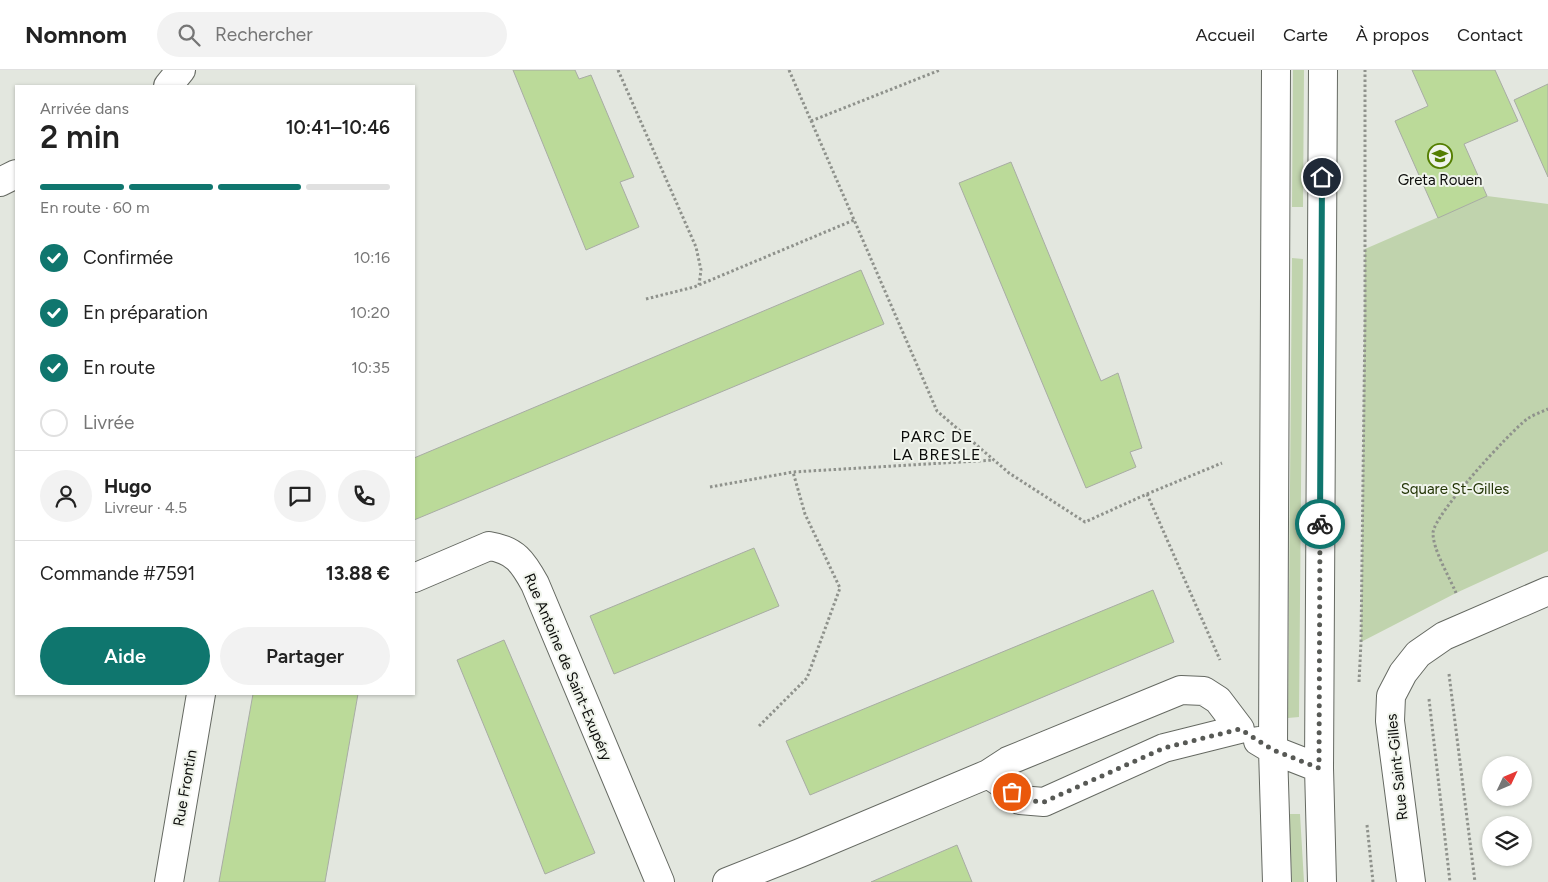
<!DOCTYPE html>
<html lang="fr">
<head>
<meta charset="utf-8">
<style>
  :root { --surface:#fff; --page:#f2f2f2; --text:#222; --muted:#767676; --line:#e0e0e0; --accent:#0f766e }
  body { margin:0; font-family:Figtree,sans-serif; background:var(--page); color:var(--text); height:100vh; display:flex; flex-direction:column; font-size:19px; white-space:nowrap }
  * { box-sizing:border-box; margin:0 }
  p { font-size:16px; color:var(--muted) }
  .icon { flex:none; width:28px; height:28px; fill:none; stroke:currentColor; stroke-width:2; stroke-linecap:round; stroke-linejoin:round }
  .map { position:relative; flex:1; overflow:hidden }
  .side { position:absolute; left:15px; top:15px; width:400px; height:610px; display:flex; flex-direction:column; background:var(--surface); border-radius:0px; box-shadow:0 1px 4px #0004 }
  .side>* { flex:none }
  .needle { width:32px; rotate:46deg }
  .tools { position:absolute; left:1482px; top:686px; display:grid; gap:10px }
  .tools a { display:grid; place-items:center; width:50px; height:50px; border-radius:50%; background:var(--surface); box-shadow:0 1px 4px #0004; font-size:25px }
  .pin { position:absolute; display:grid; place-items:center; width:42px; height:42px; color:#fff; margin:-21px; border:2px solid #fff; border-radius:50%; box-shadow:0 1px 5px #0007 }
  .courier { position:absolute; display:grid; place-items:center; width:50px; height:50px; margin:-25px; border:4px solid #0f766e; border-radius:50%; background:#fff; color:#222; box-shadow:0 1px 6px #0007 }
  .head em { font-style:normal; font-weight:600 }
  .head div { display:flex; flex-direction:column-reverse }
  .head { display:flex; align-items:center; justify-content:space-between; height:85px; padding:0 25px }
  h1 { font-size:32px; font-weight:600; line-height:38px }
  .bar { display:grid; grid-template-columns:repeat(4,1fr); gap:8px 5px; align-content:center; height:60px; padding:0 25px }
  .bar i { height:6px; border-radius:4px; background:var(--line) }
  .bar .selected { background:var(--accent) }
  .bar p { grid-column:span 4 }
  .line { display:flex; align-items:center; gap:12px; padding:0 25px; border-top:1px solid var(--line) }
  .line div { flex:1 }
  .round { display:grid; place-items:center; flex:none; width:52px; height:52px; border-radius:26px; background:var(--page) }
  ol { padding:0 25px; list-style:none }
  li { display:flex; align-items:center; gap:15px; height:55px }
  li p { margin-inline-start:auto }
  li .icon { padding:5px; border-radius:50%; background:var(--accent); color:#fff; stroke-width:4 }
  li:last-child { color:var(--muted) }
  li i { width:28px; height:28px; border:2px solid var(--line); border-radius:50% }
  .cta { display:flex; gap:10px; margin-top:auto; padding:10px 25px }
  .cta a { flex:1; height:58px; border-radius:30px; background:var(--accent); color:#fff; font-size:20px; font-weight:600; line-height:58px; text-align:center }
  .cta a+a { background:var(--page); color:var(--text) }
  header { display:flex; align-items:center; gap:30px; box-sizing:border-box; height:70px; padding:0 25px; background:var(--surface); border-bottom:1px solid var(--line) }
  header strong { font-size:24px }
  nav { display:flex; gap:28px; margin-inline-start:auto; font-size:18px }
  .search { width:350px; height:45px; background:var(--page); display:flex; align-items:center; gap:12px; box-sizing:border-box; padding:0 18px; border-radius:28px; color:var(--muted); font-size:19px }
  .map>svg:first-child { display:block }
</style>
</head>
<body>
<header>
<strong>Nomnom</strong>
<div class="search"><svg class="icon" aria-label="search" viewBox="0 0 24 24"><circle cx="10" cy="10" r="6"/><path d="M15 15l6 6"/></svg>Rechercher</div>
<nav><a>Accueil</a><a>Carte</a><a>À propos</a><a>Contact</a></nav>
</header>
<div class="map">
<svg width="1548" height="812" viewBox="0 0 1548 812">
  <rect width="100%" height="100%" fill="#e3e7df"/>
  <!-- green -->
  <path fill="#c0d3ad" d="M1293,0h11l-1,137h-11z
    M1487,126l61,8v347l-92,42 -95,49 4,-393z
    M1292,188l11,1 -4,458 -11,1z
    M1289,744h11l4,68h-12z"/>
  <!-- building -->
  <path fill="#bbda99" stroke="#a8aca4" d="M513,0h62l4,9 12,-4 43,102 -14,5 19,45 -53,23z
    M1412,0h83l23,51 -54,23 23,52 -49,22 -43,-97 33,-15z
    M1548,14v93l-34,-77z
    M1011,92l90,219 17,-8 24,75 -12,4 6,15 -50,21 -127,-305z
    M861,200l23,54 -470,196v-62z
    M754,478l25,58 -165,68 -24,-58z
    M1153,520l21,52 -364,153 -24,-54z
    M504,570l91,213 -50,21 -88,-214z
    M253,624h105l-33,188h-106z
    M957,775l15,37h-101z"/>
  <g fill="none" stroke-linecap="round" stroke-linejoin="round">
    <defs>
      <path id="minor" d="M1276,0l-3,680 4,132
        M168,16l13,-16
        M0,112l16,-8
        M414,508l75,-32c26,4 34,16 46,38l125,298
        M1258,671l15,9 46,18
        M169,812l32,-188
        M727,812l73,-29 188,-79 20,-13 173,-71 23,1 14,9 22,29 -76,19 -120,54 -24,-2 -16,-15 -16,-11
        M1322,812l-3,-114 4,-698
        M1411,812l-21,-161 1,-25 12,-23 15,-19 26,-18 104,-45"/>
    </defs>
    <!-- minor casing -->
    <use href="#minor" stroke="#656962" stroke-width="30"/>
    <!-- path -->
    <path stroke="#8f928c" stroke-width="3" stroke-dasharray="2.5 2.5" stroke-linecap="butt" d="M618,0l78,177 5,23 -2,15
      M789,0l148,341 72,62 76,49 62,-28 75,-31
      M811,51l129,-51
      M646,229l48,-12 160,-67
      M710,417l83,-15 201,-12
      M1147,424l73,166
      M1456,523c-7,-17 -23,-43 -23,-60 1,-19 77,-101 94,-114 6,-4 14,-7 21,-10
      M1449,604l26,208
      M1359,612l2,-40 4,-324v-248
      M1429,629l21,183
      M759,656l48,-48 33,-90 -35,-74 -12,-42
      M1367,755l6,57"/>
    <!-- minor -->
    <use href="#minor" stroke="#fff" stroke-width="28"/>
  </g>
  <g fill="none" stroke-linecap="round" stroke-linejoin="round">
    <!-- done -->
    <path stroke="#575955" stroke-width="5" stroke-dasharray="0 9" d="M1012,722l8,8 24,2 120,-54 76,-19 33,21 46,18 1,-244"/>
    <!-- route -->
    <path stroke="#0f766e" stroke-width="6" d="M1320,454l2,-347"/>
  </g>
  <!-- icons -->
  <defs>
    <symbol id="university-ring" viewBox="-11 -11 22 22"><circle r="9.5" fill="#f0f4ec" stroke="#547e00" stroke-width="1.5"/><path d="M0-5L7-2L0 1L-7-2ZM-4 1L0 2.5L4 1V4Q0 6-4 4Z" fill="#547e00"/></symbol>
  </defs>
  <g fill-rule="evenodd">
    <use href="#university-ring" x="1426" y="72" width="28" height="28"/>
  </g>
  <g text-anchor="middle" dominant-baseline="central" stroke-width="4" stroke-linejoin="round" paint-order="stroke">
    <!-- poi labels -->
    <g font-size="15" fill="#0c0d0b" stroke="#f0f4ec">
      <text x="1440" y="110">Greta Rouen</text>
    </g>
    <!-- park labels -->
    <g font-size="15" fill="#233506" stroke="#f0f4ec">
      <text x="1455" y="419">Square St-Gilles</text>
    </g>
    <!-- street labels -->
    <g font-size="15" fill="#0c0d0b" stroke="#f0f4ec">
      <text transform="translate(568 597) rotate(67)">Rue Antoine de Saint-Exupéry</text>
      <text transform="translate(1397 697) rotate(-96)">Rue Saint-Gilles</text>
      <text transform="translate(185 718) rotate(-80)">Rue Frontin</text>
    </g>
    <!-- neighbourhood labels -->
    <g font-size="16" letter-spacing="1" fill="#0c0d0b" stroke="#f0f4ec">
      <text x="937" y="366">PARC DE<tspan x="937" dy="18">LA BRESLE</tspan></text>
    </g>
  </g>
</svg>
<div class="tools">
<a><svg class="needle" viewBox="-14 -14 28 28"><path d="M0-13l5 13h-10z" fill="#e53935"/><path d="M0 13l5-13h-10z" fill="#767676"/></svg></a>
<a><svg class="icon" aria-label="layers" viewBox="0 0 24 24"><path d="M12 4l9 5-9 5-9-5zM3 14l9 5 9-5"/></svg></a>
</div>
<div class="pin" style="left:1012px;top:722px;background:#ea580c"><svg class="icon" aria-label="bag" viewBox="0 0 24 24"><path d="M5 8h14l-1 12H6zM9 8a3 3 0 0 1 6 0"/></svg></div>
<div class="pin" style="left:1322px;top:107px;background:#1f2937"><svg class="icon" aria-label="home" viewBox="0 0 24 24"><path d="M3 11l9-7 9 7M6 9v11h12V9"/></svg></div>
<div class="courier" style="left:1320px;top:454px"><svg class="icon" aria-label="bike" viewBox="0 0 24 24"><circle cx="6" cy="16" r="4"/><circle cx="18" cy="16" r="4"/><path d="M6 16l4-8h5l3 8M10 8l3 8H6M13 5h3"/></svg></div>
<section class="side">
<div class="head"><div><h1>2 min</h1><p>Arrivée dans</p></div><em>10:41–10:46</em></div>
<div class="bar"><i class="selected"></i><i class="selected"></i><i class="selected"></i><i></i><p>En route · 60 m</p></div>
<ol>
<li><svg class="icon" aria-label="check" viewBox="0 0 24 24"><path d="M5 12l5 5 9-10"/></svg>Confirmée<p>10:16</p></li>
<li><svg class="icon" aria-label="check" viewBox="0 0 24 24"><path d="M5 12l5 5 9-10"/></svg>En préparation<p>10:20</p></li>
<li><svg class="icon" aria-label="check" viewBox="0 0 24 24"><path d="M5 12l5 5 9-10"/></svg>En route<p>10:35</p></li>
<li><i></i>Livrée</li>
</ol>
<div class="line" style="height:90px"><a class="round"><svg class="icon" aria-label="person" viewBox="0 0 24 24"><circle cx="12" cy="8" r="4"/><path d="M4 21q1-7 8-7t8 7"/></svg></a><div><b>Hugo</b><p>Livreur · 4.5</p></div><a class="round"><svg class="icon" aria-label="chat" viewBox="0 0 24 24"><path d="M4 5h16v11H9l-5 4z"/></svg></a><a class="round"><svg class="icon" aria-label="phone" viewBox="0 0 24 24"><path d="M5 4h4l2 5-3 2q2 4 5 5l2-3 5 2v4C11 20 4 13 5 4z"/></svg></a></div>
<div class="line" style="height:65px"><div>Commande #7591</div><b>13.88 €</b></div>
<div class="cta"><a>Aide</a><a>Partager</a></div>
</section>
</div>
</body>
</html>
